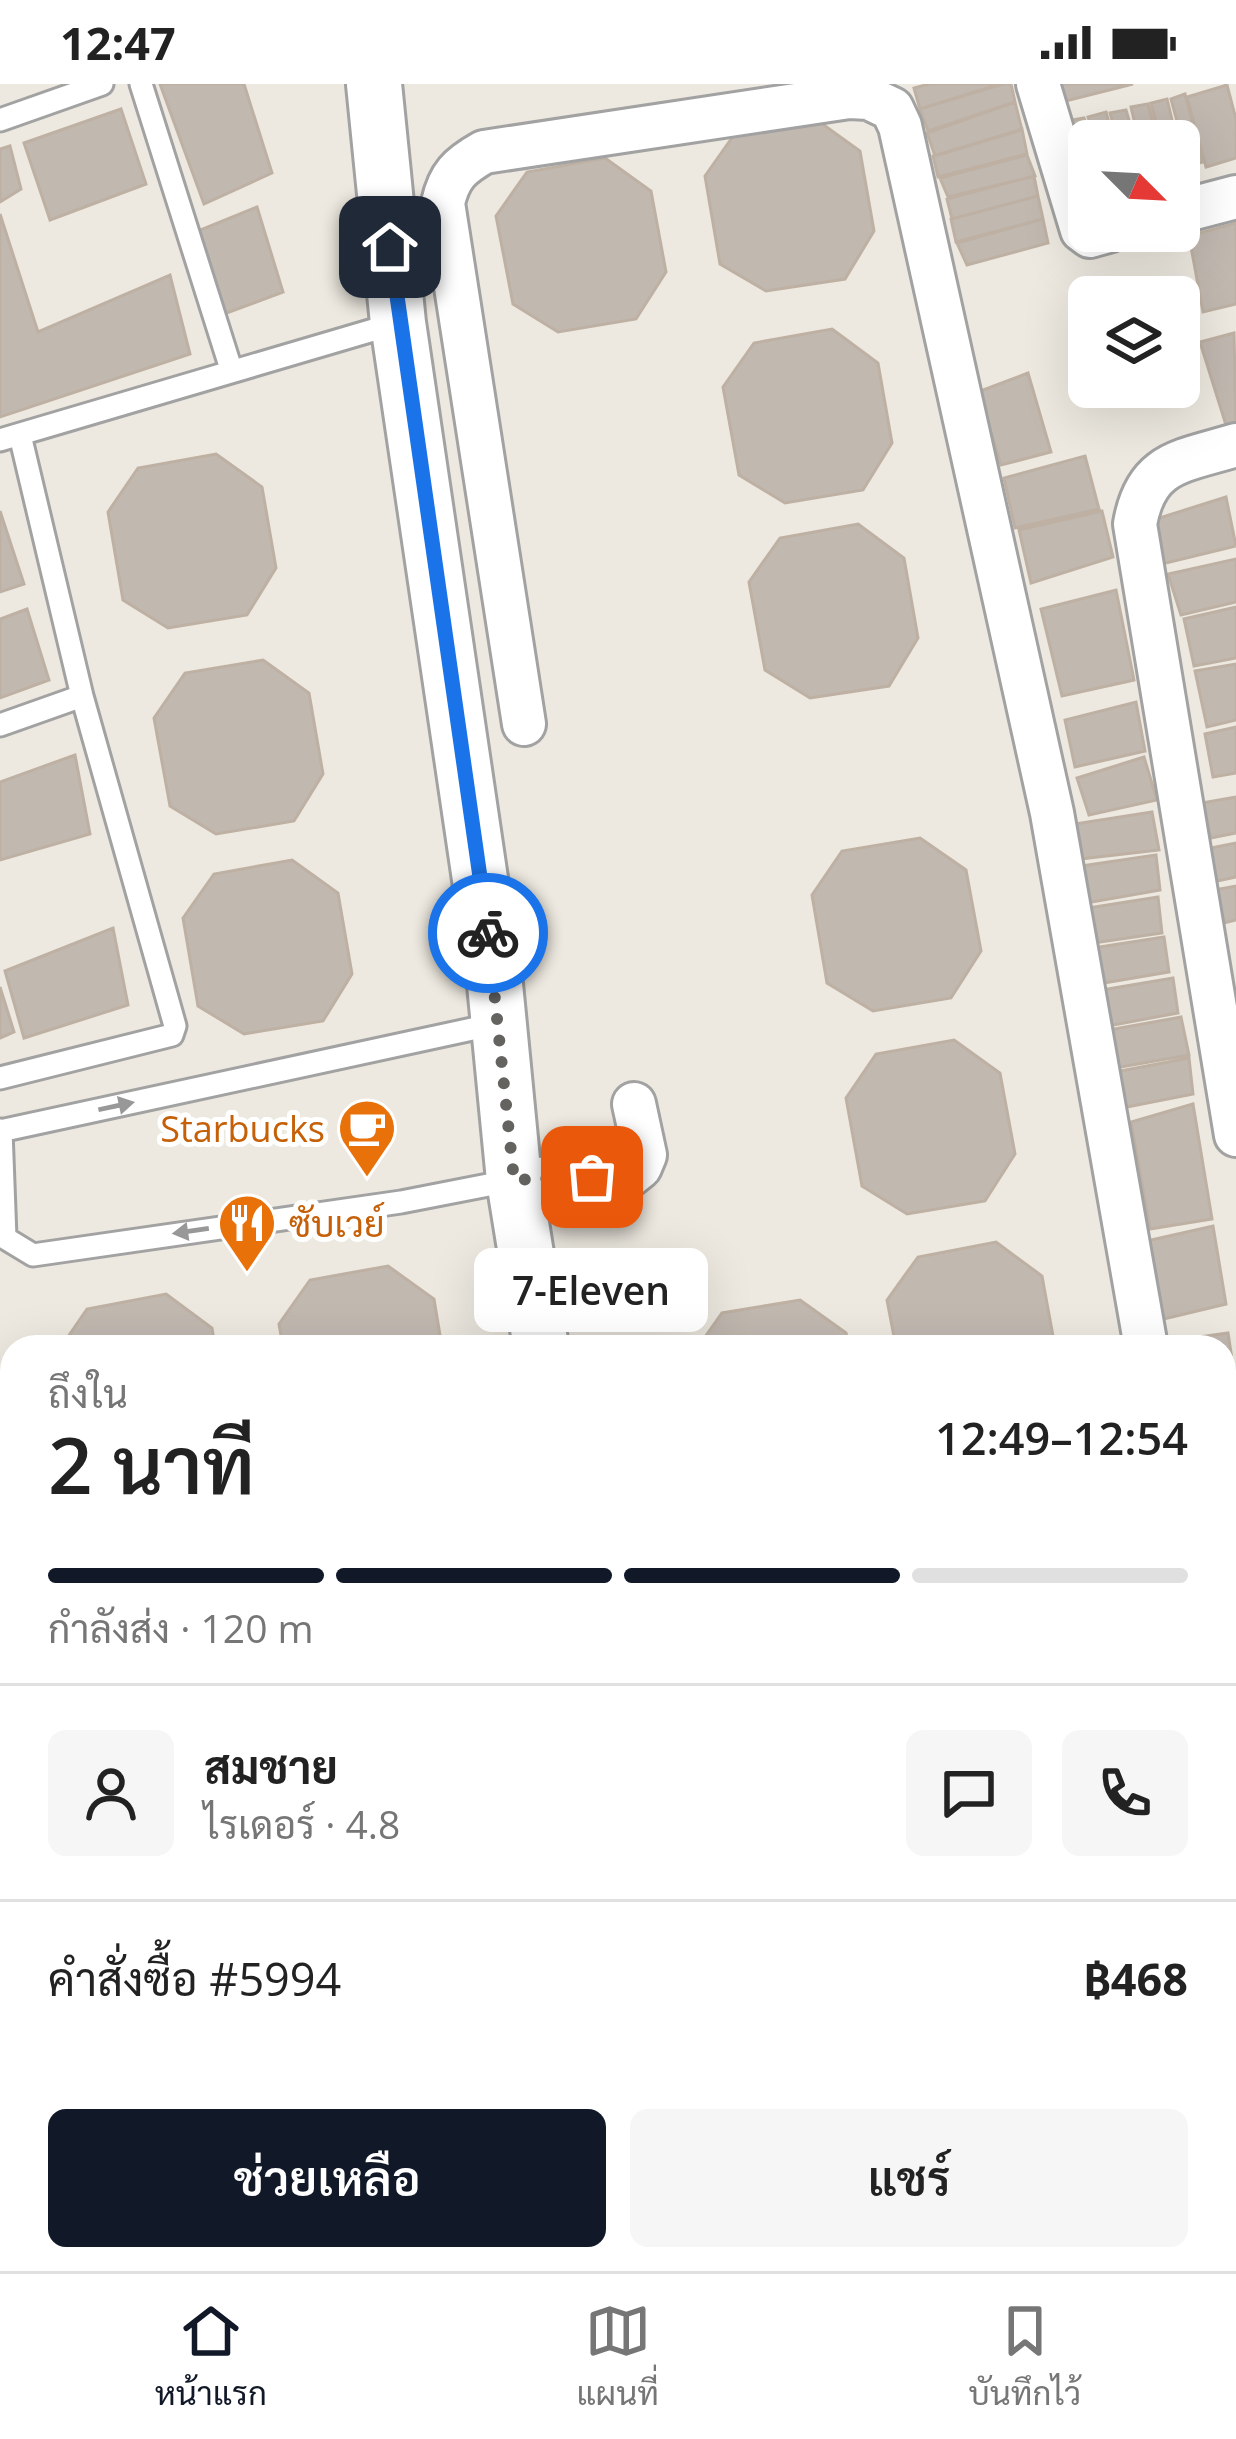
<!DOCTYPE html>
<html lang="th">
<head>
<meta charset="utf-8">
<style>
  :root { --surface:#fff; --page:#f6f6f6; --text:#222; --muted:#767676; --line:#e0e0e0; --accent:#111827 }
  body { margin:0; font-family:"Open Sans",Sarabun,sans-serif; background:var(--page); color:var(--text); height:100vh; display:flex; flex-direction:column; font-size:45px; white-space:nowrap }
  * { box-sizing:border-box; margin:0 }
  p { font-size:39px; color:var(--muted) }
  .icon { flex:none; width:66px; height:66px; fill:none; stroke:currentColor; stroke-width:2; stroke-linecap:round; stroke-linejoin:round }
  .map { position:relative; flex:1; overflow:hidden }
  .sheet { position:absolute; left:0px; top:1251px; width:1236px; height:936px; display:flex; flex-direction:column; background:var(--surface); border-radius:36px 36px 0 0; box-shadow:0 12px 48px #0002 }
  .sheet>* { flex:none }
  .needle { width:78px; rotate:114deg }
  .buttons { position:absolute; left:1068px; top:36px; display:grid; gap:24px }
  .buttons a { display:grid; place-items:center; width:132px; height:132px; border-radius:18px; background:var(--surface); box-shadow:0 12px 48px #0002; font-size:60px }
  .pin { position:absolute; display:grid; place-items:center; width:102px; height:102px; color:#fff; margin:-51px; border-radius:24px; box-shadow:0 6px 18px #0006 }
  .courier { position:absolute; display:grid; place-items:center; width:120px; height:120px; margin:-60px; border:9px solid #1a73e8; border-radius:50%; background:#fff; color:#222; box-shadow:0 3px 15px #0007 }
  .bubble { position:absolute; height:84px; border-radius:18px; background:var(--surface); box-shadow:0 12px 48px #0002; font-size:39px; font-weight:600; line-height:84px; text-align:center }
  .summary em { font-style:normal; font-weight:600 }
  .summary div { display:flex; flex-direction:column-reverse }
  .summary { display:flex; align-items:center; justify-content:space-between; height:204px; padding:0 48px }
  h1 { font-size:78px; font-weight:600; line-height:90px }
  .bar { display:grid; grid-template-columns:repeat(4,1fr); gap:18px 12px; align-content:center; height:144px; padding:0 48px }
  .bar i { height:15px; border-radius:9px; background:var(--line) }
  .bar .current { background:var(--accent) }
  .bar p { grid-column:span 4 }
  .line { display:flex; align-items:center; gap:30px; padding:0 48px; border-top:3px solid var(--line) }
  .line div { flex:1 }
  .round { display:grid; place-items:center; flex:none; width:126px; height:126px; border-radius:18px; background:var(--page) }
  .action { display:flex; gap:24px; margin-top:auto; padding:24px 48px }
  .action a { flex:1; height:138px; border-radius:18px; background:var(--accent); color:#fff; font-size:48px; font-weight:600; line-height:138px; text-align:center }
  .action a+a { background:var(--page); color:var(--text) }
  .status { display:flex; justify-content:space-between; align-items:center; height:84px; padding:0 60px; background:var(--surface); direction:ltr }
  .status svg { height:33px; fill:currentColor }
  .tabs { display:flex; justify-content:space-around; align-items:center; height:168px; border-top:3px solid var(--line); background:var(--surface); font-size:33px; color:var(--muted) }
  .tabs a { display:grid; justify-items:center; gap:6px }
  .tabs .current { color:var(--accent) }
  .map>svg:first-child { display:block }
</style>
</head>
<body>
<div class="status"><b>12:47</b><svg viewBox="0 0 49 12"><path d="M0 12V9h3v3zM5 12V6h3v6zM10 12V3h3v9zM15 12V0h3v12zM26 1h20v11H26zM47 4h2v5h-2z"/></svg></div>
<div class="map">
<svg width="1236" height="2187" viewBox="0 0 1236 2187">
  <rect width="100%" height="100%" fill="#ede9e0"/>
  <!-- building -->
  <path fill="#c1b8b0" stroke="#beb1a3" stroke-width="3" d="M160,0h84l28,89 -68,31z
    M929,0h71l-80,25 -6,-21z
    M1003,0h8l4,18 -87,29 -8,-22z
    M1058,0h75l-71,18z
    M1227,1l9,34v39l-30,9 -19,-70z
    M1185,10l18,68 -14,4 -18,-67z
    M1167,15l10,42h-16l-10,-38z
    M1015,18l7,28 -87,26 -8,-23z
    M1148,20l10,37h-19l-8,-34z
    M121,25l25,75 -96,36 -26,-77z
    M1126,26l9,31h-17l-8,-28z
    M1106,28l8,29h-18l-8,-24z
    M814,34l46,33 14,80 -29,48 -79,12 -46,-27 -15,-88 31,-44z
    M1084,34l9,23h-4v50l-22,-70z
    M1022,45l5,25 -89,23 -5,-21z
    M10,62l11,43 -21,13v-53z
    M1027,71l8,21 -87,21 -8,-19z
    M605,74l46,33 15,81 -30,47 -78,13 -45,-28 -17,-88 31,-44z
    M1034,92l4,20 -86,23 -5,-20z
    M1038,112l5,23 -87,23 -5,-23z
    M257,123l26,85 -78,29 -27,-82z
    M0,130l38,118 132,-57 20,79 -190,63z
    M1043,135l5,24 -81,22 -10,-22z
    M1236,139v81l-33,8 -14,-76z
    M832,245l46,34 14,80 -29,47 -78,13 -46,-28 -16,-88 31,-44z
    M1234,249l2,90 -10,2 -26,-83z
    M1028,289l23,79 -50,13 -23,-73z
    M216,370l46,33 14,81 -29,47 -79,13 -45,-28 -15,-88 30,-44z
    M1085,372l14,53 -84,19 -11,-50z
    M1226,413l10,49 -74,18 -9,-44z
    M0,427l24,73 -24,8z
    M1102,427l11,46 -82,26 -12,-53z
    M858,440l46,34 14,80 -29,48 -79,12 -45,-28 -16,-88 31,-44z
    M1236,475v43l-55,13 -13,-41z
    M1116,506l18,90 -72,16 -21,-87z
    M1236,523v51l-42,8 -10,-47z
    M27,525l22,71 -49,18v-79z
    M263,576l46,33 14,81 -29,47 -78,13 -46,-28 -16,-88 31,-45z
    M1236,580v56l-29,7 -12,-56z
    M1136,618l9,49 -70,16 -10,-47z
    M1236,643v46l-23,4 -8,-43z
    M75,671l15,79 -90,26v-78z
    M1144,673l13,43 -68,15 -12,-37z
    M1236,713v36l-25,5 -9,-35z
    M1152,728l7,38 -79,9 -5,-35z
    M920,754l46,32 15,81 -30,47 -78,13 -46,-28 -15,-88 30,-44z
    M1236,759v34l-23,5 -7,-33z
    M1156,771l4,35 -74,13 -5,-37z
    M292,776l46,33 14,81 -29,47 -79,13 -46,-28 -15,-88 31,-44z
    M1236,802v34l-12,3 -9,-33z
    M1158,813l4,36 -69,10 -5,-35z
    M113,844l15,77 -104,33 -19,-67z
    M1164,853l5,35 -71,12 -5,-36z
    M1173,894l5,35 -70,13 -6,-36z
    M0,903l14,45 -14,6z
    M1181,933l8,38 -74,13 -6,-38z
    M954,956l46,33 15,81 -30,47 -78,13 -45,-28 -16,-88 30,-44z
    M1189,974l4,36 -71,14 -7,-36z
    M1193,1020l19,115 -62,10 -19,-107z
    M1213,1142l13,78 -62,15 -17,-78z
    M996,1158l46,34 13,71h-159l-9,-47 31,-43z
    M388,1182l46,33 8,48h-159l-4,-23 31,-44z
    M166,1210l46,34 3,19h-154l26,-38z
    M800,1216l46,33 3,14h-151l24,-34z
    M1228,1249l6,39 -10,2v-27h-67l-1,-4z
    M1233,1296l3,34 -12,2v-35z
    M1236,1337v36l-12,2v-36z
    M1236,1379v33l-12,3v-34z
    M1236,1420v40l-12,2v-39z
    M1236,1465v36l-12,3v-37z
    M1236,1508v38l-12,2v-37z
    M1236,1562v124l-12,-60v-63z
    M12,1666v141l-12,3v-143z
    M1224,1847l12,9v108l-12,19z
    M12,2040v58l-5,2 -7,-29v-28z
    M12,2041v57l-12,4v-57z
    M1236,2077v99l-20,4 1,7h-80l-1,-12h88v-96z
    M12,2168v7h60l2,12h-74v-16z
    M119,2175h75v12h-74z
    M214,2175h60l1,12h-60z
    M304,2175h67l1,12h-66z
    M311,2175h59l1,12h-59z
    M435,2175h52l1,12h-53z
    M512,2175h54l1,12h-55z
    M729,2175h80v5l-80,7z"/>
  <g fill="none" stroke-linecap="round" stroke-linejoin="round">
    <defs>
      <path id="service" d="M141,0l90,285
        M0,36l102,-36
        M0,356l397,-117
        M0,641l82,-29
        M0,994l172,-43 3,-9 -93,-330 -62,-261
        M1,1046l4,108 28,17 368,-53 113,-22
        M0,1047l500,-108"/>
      <path id="minor" d="M1038,0l44,146 8,6 18,-5
        M1179,128l57,-15
        M1236,361c-55,17 -90,16 -101,79l101,611
        M524,640l-81,-521c6,-27 16,-37 41,-51l365,-55 20,1 23,11 8,17 152,687 94,534
        M514,1096l116,-5 10,-8 5,-12 -11,-51
        M0,1549l12,38
        M1224,1668l12,61
        M0,1827l12,-3
        M1224,2016l12,-2"/>
      <path id="tertiary" d="M374,0l24,239 96,651 20,206 27,167
        M603,2175l1,12"/>
    </defs>
    <!-- service casing -->
    <use href="#service" stroke="#a2a2a2" stroke-width="27"/>
    <!-- minor casing -->
    <use href="#minor" stroke="#a2a2a2" stroke-width="48"/>
    <!-- tertiary casing -->
    <use href="#tertiary" stroke="#a2a2a2" stroke-width="60"/>
    <!-- service -->
    <use href="#service" stroke="#fff" stroke-width="21"/>
    <!-- minor -->
    <use href="#minor" stroke="#fff" stroke-width="42"/>
    <!-- tertiary -->
    <use href="#tertiary" stroke="#fff" stroke-width="54"/>
  </g>
  <!-- one-way arrows -->
  <defs><path id="oneway-solid" d="M-6-.8H1V-3.2L6.5 0L1 3.2V.8H-6Z" transform="scale(3)"/></defs>
  <g fill="#989898">
    <use href="#oneway-solid" transform="translate(116 1022) rotate(-12)"/>
    <use href="#oneway-solid" transform="translate(191 1147) rotate(172)"/>
  </g>
  <g fill="none" stroke-linecap="round" stroke-linejoin="round">
    <!-- done -->
    <path stroke="#646360" stroke-width="12" stroke-dasharray="0 21.6" d="M488,849l26,247 78,-3"/>
    <!-- route -->
    <path stroke="#1a73e8" stroke-width="15" d="M390,163l98,686"/>
  </g>
  <!-- icons -->
  <defs>
    <symbol id="cafe-pin" viewBox="-11 -11 22 30"><path d="M0 17L-7.5 6A9.5 9.5 0 1 1 7.5 6Z" fill="#e8710a" stroke="#fff"/><path d="M-5.5-4.5H6V0H3Q3 3.5 0 3.5H-2.5Q-5.5 3.5-5.5 0ZM3-3.2v2h1.7v-2ZM-6 4.5H4V6H-6Z" fill="#fff"/></symbol>
    <symbol id="restaurant-pin" viewBox="-11 -11 22 30"><path d="M0 17L-7.5 6A9.5 9.5 0 1 1 7.5 6Z" fill="#e8710a" stroke="#fff"/><path d="M-5-6h1v4h1v-4h1v4h1v-4h1v5L-1.5 .5V6h-2V.5L-5-1ZM5-6V6H3V1.5H1.5Q1.5-4 5-6Z" fill="#fff"/></symbol>
  </defs>
  <g fill-rule="evenodd">
    <use href="#cafe-pin" x="334" y="1011" width="66" height="90"/>
    <use href="#restaurant-pin" x="214" y="1106" width="66" height="90"/>
  </g>
  <g text-anchor="middle" dominant-baseline="central" stroke-width="10" stroke-linejoin="round" paint-order="stroke">
    <!-- food labels -->
    <g font-size="36" fill="#c56008" stroke="#fff" text-anchor="end">
      <text x="325" y="1044">Starbucks</text>
      <text x="289" y="1139" text-anchor="start">ซับเวย์</text>
    </g>
  </g>
</svg>
<div class="buttons">
<a><svg class="needle" viewBox="-14 -14 28 28"><path d="M0-13l5 13h-10z" fill="#e53935"/><path d="M0 13l5-13h-10z" fill="#767676"/></svg></a>
<a><svg class="icon" aria-label="layers" viewBox="0 0 24 24"><path d="M12 4l9 5-9 5-9-5zM3 14l9 5 9-5"/></svg></a>
</div>
<div class="pin" style="left:592px;top:1093px;background:#ea580c"><svg class="icon" aria-label="bag" viewBox="0 0 24 24"><path d="M5 8h14l-1 12H6zM9 8a3 3 0 0 1 6 0"/></svg></div>
<div class="pin" style="left:390px;top:163px;background:#1f2937"><svg class="icon" aria-label="home" viewBox="0 0 24 24"><path d="M3 11l9-7 9 7M6 9v11h12V9"/></svg></div>
<div class="courier" style="left:488px;top:849px"><svg class="icon" aria-label="bike" viewBox="0 0 24 24"><circle cx="6" cy="16" r="4"/><circle cx="18" cy="16" r="4"/><path d="M6 16l4-8h5l3 8M10 8l3 8H6M13 5h3"/></svg></div>
<div class="bubble" style="left:474px;top:1164px;width:234px">7-Eleven</div>
<section class="sheet">
<div class="summary"><div><h1>2 นาที</h1><p>ถึงใน</p></div><em>12:49–12:54</em></div>
<div class="bar"><i class="current"></i><i class="current"></i><i class="current"></i><i></i><p>กำลังส่ง · 120 m</p></div>
<div class="line" style="height:216px"><a class="round"><svg class="icon" aria-label="person" viewBox="0 0 24 24"><circle cx="12" cy="8" r="4"/><path d="M4 21q1-7 8-7t8 7"/></svg></a><div><b>สมชาย</b><p>ไรเดอร์ · 4.8</p></div><a class="round"><svg class="icon" aria-label="chat" viewBox="0 0 24 24"><path d="M4 5h16v11H9l-5 4z"/></svg></a><a class="round"><svg class="icon" aria-label="phone" viewBox="0 0 24 24"><path d="M5 4h4l2 5-3 2q2 4 5 5l2-3 5 2v4C11 20 4 13 5 4z"/></svg></a></div>
<div class="line" style="height:156px"><div>คำสั่งซื้อ #5994</div><b>฿468</b></div>
<div class="action"><a>ช่วยเหลือ</a><a>แชร์</a></div>
</section>
</div>
<nav class="tabs">
<a class="current"><svg class="icon" aria-label="home" viewBox="0 0 24 24"><path d="M3 11l9-7 9 7M6 9v11h12V9"/></svg>หน้าแรก</a>
<a><svg class="icon" aria-label="map" viewBox="0 0 24 24"><path d="M3 6l6-2 6 2 6-2v14l-6 2-6-2-6 2zM9 4v14M15 6v14"/></svg>แผนที่</a>
<a><svg class="icon" aria-label="saved" viewBox="0 0 24 24"><path d="M7 4h10v16l-5-4-5 4z"/></svg>บันทึกไว้</a>
</nav>
</body>
</html>
